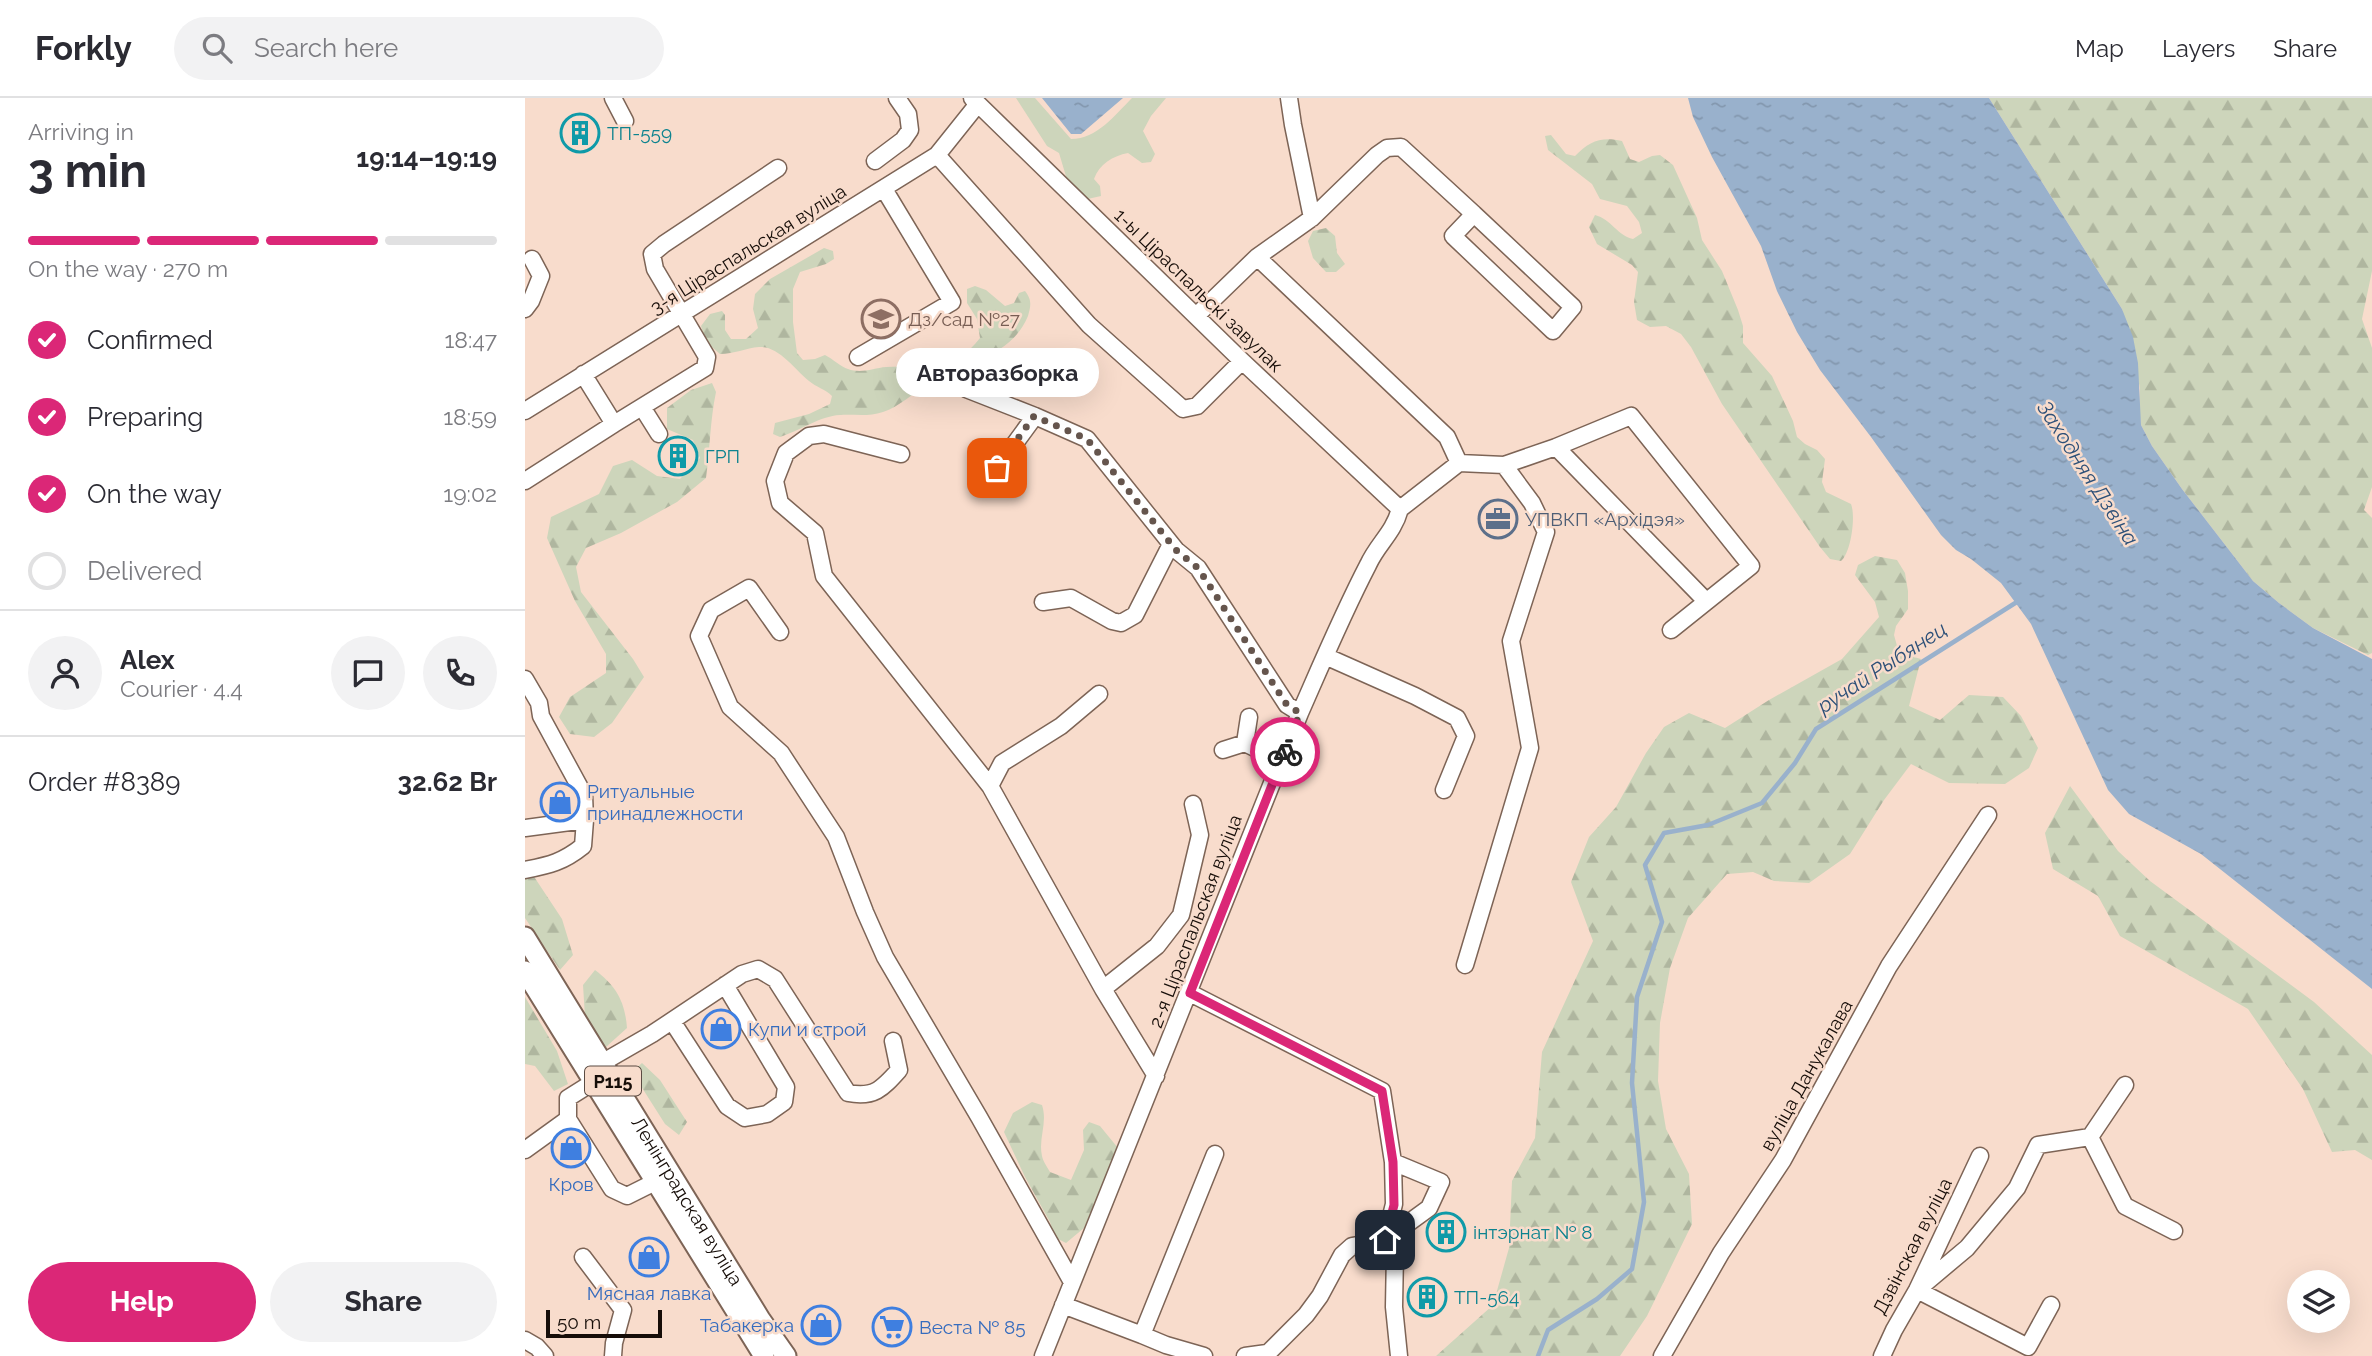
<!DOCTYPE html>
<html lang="en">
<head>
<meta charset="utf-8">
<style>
  :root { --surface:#fff; --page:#f2f2f3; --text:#2b2b33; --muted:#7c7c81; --line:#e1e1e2; --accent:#db2777 }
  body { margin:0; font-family:Raleway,sans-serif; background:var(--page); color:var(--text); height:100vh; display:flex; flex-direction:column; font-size:26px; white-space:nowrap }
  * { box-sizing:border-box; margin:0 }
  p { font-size:23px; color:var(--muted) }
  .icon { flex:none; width:38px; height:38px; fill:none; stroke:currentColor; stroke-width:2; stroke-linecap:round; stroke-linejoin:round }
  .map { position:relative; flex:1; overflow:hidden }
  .sheet { display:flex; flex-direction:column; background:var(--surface); width:525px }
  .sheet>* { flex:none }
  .fabs { position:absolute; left:1762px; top:1172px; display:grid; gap:14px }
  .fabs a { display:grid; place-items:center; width:63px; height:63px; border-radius:50%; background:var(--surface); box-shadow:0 7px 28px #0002; font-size:35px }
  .scale { position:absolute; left:21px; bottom:18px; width:116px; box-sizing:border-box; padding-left:7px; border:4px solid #160d08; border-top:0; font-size:19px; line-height:24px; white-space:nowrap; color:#160d08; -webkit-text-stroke:5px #f8dccc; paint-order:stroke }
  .pin { position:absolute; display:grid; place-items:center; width:60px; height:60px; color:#fff; margin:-30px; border-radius:14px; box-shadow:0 4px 10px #0006 }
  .courier { position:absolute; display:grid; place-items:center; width:70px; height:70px; margin:-35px; border:5px solid #db2777; border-radius:50%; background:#fff; color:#222; box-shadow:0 2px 9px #0007 }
  .bubble { position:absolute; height:49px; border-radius:24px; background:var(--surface); box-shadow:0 7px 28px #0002; font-size:23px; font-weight:700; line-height:49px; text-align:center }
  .overview em { font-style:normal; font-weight:700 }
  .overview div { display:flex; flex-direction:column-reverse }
  .overview { display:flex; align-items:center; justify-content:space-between; height:119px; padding:0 28px }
  h1 { font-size:46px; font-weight:700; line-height:52px }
  .bar { display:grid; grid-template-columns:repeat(4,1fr); gap:10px 7px; align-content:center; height:84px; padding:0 28px }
  .bar i { height:9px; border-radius:5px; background:var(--line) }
  .bar .selected { background:var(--accent) }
  .bar p { grid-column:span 4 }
  .line { display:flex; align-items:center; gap:18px; padding:0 28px; border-top:2px solid var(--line) }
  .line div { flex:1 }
  .round { display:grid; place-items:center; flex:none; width:74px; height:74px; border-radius:37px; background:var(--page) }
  ol { padding:0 28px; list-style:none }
  li { display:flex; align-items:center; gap:21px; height:77px }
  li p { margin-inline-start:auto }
  li .icon { padding:7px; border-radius:50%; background:var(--accent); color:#fff; stroke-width:4 }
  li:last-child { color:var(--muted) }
  li i { width:38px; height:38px; border:4px solid var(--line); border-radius:50% }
  .cta { display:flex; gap:14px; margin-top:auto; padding:14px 28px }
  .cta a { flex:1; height:80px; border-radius:42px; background:var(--accent); color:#fff; font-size:28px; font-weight:700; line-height:80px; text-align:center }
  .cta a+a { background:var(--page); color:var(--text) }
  header { display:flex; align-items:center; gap:42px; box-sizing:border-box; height:98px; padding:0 35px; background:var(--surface); border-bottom:2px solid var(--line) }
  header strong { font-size:33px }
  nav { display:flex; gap:38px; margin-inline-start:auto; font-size:24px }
  .search { width:490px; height:63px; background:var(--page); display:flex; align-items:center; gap:18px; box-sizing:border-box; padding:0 24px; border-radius:38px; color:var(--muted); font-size:26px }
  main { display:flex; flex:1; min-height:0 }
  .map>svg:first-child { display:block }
</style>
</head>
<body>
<header>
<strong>Forkly</strong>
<div class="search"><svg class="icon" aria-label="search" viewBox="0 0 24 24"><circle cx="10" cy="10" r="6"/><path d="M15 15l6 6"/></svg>Search here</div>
<nav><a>Map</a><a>Layers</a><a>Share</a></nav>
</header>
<main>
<section class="sheet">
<div class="overview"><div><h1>3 min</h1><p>Arriving in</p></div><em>19:14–19:19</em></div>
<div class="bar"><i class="selected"></i><i class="selected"></i><i class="selected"></i><i></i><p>On the way · 270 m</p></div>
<ol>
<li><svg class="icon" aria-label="check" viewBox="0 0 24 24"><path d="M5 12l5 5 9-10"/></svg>Confirmed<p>18:47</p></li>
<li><svg class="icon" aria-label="check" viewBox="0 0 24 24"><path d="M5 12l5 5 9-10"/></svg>Preparing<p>18:59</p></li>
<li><svg class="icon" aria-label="check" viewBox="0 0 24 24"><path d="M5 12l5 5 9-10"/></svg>On the way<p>19:02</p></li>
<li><i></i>Delivered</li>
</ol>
<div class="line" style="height:126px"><a class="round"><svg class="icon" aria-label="person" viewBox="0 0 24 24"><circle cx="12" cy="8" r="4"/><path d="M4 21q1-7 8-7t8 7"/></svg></a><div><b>Alex</b><p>Courier · 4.4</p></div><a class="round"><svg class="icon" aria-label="chat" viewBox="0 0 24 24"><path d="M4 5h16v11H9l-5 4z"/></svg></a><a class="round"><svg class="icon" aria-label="phone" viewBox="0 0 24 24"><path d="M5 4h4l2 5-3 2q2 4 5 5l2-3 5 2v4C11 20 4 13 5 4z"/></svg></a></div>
<div class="line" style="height:91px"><div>Order #8389</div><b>32.62 Br</b></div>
<div class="cta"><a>Help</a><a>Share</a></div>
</section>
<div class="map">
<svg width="1847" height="1258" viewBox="0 0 1847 1258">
  <defs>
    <pattern id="forest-firs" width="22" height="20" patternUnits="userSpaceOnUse" patternTransform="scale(1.75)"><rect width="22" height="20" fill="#cdd5bb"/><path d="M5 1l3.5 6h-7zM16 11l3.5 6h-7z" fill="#afb69f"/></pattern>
    <pattern id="water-ripples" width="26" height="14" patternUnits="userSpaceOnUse" patternTransform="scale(1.75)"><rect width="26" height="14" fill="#99b1cc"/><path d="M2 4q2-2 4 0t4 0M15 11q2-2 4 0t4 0" fill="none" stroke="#8397ae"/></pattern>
  </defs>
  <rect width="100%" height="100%" fill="#f8dccc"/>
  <!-- grass -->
  <path fill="#cdd5bb" d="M491,0h19l36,41c26,0 44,-24 61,-41h34l-15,18 -8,15 12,23 -4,8 -9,1 -14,-10c-15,3 -29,11 -34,26l6,7 1,10 -18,4 -15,-17 -9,-30 -12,-7z"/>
  <!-- forest -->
  <path fill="url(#forest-firs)" d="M1464,0h383v173l-10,48 10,29v139l-8,23 8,8v135l-4,2 -55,-27 -34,-25 -26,-22 -71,-92 -30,-43 -11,-21 -2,-15 1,-22 -18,-79z
    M1026,37l15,19 9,2c14,-15 27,-20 47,-15l8,18 9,3 13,-6 8,-1 13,10 24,53 5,22 20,31 16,39 5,16v17l29,33 21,45 4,16 8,7 12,6 8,9 -3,23 4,10 25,12c5,12 0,49 -10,57l-11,-2 -10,-12 -98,-143 -31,-57 -10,-13 -15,-8 -16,1 -13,-7 -3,-18 4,-30 -6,-7 -35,-21 -8,-17 6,-12c16,4 23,21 38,24l9,-6 -3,-11 -12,-16 -27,-7 -8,-15 -44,-34 -3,-14z
    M801,130l9,8 2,17 8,11 -9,8h-10l-13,-14 -5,-17 5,-10z
    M299,150l9,3 1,8 -8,5 -26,8 -7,17v33l4,31 6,7 12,-1 10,-4c8,4 16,12 23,14 13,5 26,-1 38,-2 38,-2 69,4 94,-29l-3,-19 -10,-16v-14l8,-3 11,4 19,16 9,-3 5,-10 6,-2c7,9 6,14 3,25 -16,40 -65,48 -99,68 -15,8 -30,23 -46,28 -15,5 -28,2 -43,3 -20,1 -41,16 -60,22l-7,-3 2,-11 34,-9 21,-10 2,-8c-7,-7 -16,-9 -23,-15 -15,-12 -30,-35 -50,-34 -13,1 -25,7 -39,7l-14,-12 -5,-16 9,-12 12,-3 3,4v15l6,9h15l12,-11 -5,-19 2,-15 15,-15z
    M187,285l4,9c-6,29 -6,57 -10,86l-29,24 -56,31 -35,15 -10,19 5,25 52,67 11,18 -32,46 -18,14 -24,-3 -11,-17 11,-20 36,-24v-19l-31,-53 -28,-63 4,-21 48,-23 14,-28 19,-6 25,16 23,3 20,-21 -7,-18 -26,-11v-21l24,-18z
    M1350,458l22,4 8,13 3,18v18l-12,17 -2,9 5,18 22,6 -12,47 31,14 29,-25 34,2 18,19 17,32 -9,20 -24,16 -56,-1 -38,-19 -27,36 -34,54 -41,29 -35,-2 -21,-9 -26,2 -39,44 -18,50 -10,55 -2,58 8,48 23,45 3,50 -45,92 -27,40h-184l57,-51 16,-57 3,-67 23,-43 7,-86 51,-111 -22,-59 18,-45 27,-30 30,-54 18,-26 25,-14 36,15 44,-28 73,-41 37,-42 -4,-15 -20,-27 3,-10z
    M1545,688l48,65 32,30 164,121 58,53v105l-17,-10 -23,2 -29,-63 -55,-80 -128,-73 -22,-40 -45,-27 -8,-36z
    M0,765l37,56 11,36 -13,15 -35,-52z
    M70,872c21,16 30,31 32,58l-21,19 -21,-30 -2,-32z
    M0,899l32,54 11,33 -14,7 -19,-25 -10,-2z
    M117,965l18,17 27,42 -8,13 -14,-11 -33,-52z
    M507,1004l10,3c6,18 -4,33 0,51 1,5 5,11 8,16l21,8 13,-30 -1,-20 6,-8 11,4 18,22 -34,80 -18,15 -12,-6 -4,-15 -25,-45 -21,-45 9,-19z"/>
  <!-- water -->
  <path fill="url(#water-ripples)" d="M517,0h81l-42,36h-10z
    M1163,0h301l133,211 11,28 5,26 3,62 11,21 30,43 71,92 26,22 34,25 59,31v330l-171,-135 -72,-40 -21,-24 -77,-166 -30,-41 -30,-24 -15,-9 -15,-15 -70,-98 -51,-67 -23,-38 -20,-41 -16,-45 -49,-89 -19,-40z"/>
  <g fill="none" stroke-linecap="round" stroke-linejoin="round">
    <!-- stream -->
    <path stroke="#99b1cc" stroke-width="4.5" d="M1013,1258l10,-26 49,-31 35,-30 12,-67 -12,-119 5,-86 25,-75 -17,-57 19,-32 44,-8 54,-22 33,-40 21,-34 204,-129"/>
    <defs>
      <path id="minor" d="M88,0l12,23
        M447,0l270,263 158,148
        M764,0l4,27 19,93
        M412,57l152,170 94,84 14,-3 45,-45
        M350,63l28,-21 7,-10 -2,-16 -11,-16
        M732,159l190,180 12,26
        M0,211l6,-8 10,-25 -9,-17
        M671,218l61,-59 55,-39 65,-63 10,-7 14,-1 73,67 -21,22 100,95 20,-24 -99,-93
        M333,259l94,-55 -68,-113
        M58,276l31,50 91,-56 2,-11 -52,-88 -3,-15 12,-10 114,-76
        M441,291l69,27
        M117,309l17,27
        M0,313l412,-256 40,-50
        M1031,349l75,-31 120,150 -80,64
        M376,356l-77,-20 -15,2 -23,17 -11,28 5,22 35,30 9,43 166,210 113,203 53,87
        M0,383l89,-57
        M458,389l52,-71 52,23 89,111 22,18 89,137 13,8
        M875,411l59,-46 45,2 52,-18 150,154
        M518,504l28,-4 41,23 9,2 14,-8 36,-71
        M255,534l-31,-44 -38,22 -12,26 31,71 51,46 55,84 29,75 20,45 94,160 93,165
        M800,558l90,40 42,22 9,18 -22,54
        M0,581l14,24 2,13 43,79 1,25
        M724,619l-4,26 24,12 9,13
        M698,652l22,-7
        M465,688l12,-23 59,-37 38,-32
        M0,730l60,-8 -2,26c-20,16 -33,19 -58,24
        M940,867l65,-217 -19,-107 35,-109 -14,-29 -28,-38
        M578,891l54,-43 24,-31 19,-80 -7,-31
        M665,895l192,98 11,71 1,42 -9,36 -33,6 -10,9 -22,41 -14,19 -41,41
        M147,923l55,85 18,12 22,-4 17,-12 2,-15 -61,-102
        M68,970l59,-34 90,-60 16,-5 17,10 73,114c26,5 34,-4 51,-23l-6,-29
        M78,978l-35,22v21l44,70 15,7 28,-14
        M1565,1039l35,69 49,25
        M0,1052l43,-31
        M868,1064l48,20 -12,26 -44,32 10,12 -1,55 5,49
        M58,1159l40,53 -9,33 -1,13
        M538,1207l79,30 73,-181
        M1526,1207l-23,42 -111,-57 50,-42 50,-60 21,-43 52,-8 35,-52
        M617,1237l24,10 38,11
        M0,1242l12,7 8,9
        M518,1258l257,-643c22,-50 43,-100 68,-148 10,-22 25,-31 32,-56
        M720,1258l22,-3
        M1137,1258l59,-103 62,-93 106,-194 99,-151
        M1357,1258l12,-26 23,-40 63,-134"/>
      <g id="major">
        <path id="s1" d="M0,839l235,382 26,37"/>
        <path d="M0,873l239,385"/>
      </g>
    </defs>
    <!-- minor casing -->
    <use href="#minor" stroke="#7d6456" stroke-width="19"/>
    <!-- major casing -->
    <use href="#major" stroke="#7d6456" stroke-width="23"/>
    <!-- minor -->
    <use href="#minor" stroke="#fff" stroke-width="16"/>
    <!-- major -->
    <use href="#major" stroke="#fff" stroke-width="19"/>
  </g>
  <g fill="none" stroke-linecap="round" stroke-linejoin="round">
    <!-- done -->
    <path stroke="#65554d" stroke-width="7" stroke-dasharray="0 12.6" d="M472,370l37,-52 53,23 89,111 22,18 89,137 13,8 -15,39"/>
    <!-- route -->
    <path stroke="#db2777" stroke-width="9" d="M760,654l-95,241 192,98 11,71 1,43 -9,35"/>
  </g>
  <!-- icons -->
  <defs>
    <symbol id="building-ring" viewBox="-11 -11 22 22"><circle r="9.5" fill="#f8dccc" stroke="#0f9aa8" stroke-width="1.5"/><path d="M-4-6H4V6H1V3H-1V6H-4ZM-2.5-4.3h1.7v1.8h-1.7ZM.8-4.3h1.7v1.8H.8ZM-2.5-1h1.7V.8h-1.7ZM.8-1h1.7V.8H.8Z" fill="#0f9aa8"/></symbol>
    <symbol id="school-ring" viewBox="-11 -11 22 22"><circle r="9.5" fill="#f8dccc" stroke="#8d6e63" stroke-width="1.5"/><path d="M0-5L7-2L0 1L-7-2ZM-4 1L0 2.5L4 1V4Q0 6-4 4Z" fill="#8d6e63"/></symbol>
    <symbol id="office-ring" viewBox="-11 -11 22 22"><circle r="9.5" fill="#f8dccc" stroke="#5c6f8a" stroke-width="1.5"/><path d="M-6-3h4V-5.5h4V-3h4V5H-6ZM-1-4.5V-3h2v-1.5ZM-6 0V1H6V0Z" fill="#5c6f8a"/></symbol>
    <symbol id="shop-ring" viewBox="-11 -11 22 22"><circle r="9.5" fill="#f8dccc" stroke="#3f7fe0" stroke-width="1.5"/><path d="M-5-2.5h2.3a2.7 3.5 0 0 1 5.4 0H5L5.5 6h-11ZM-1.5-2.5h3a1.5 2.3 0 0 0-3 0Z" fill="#3f7fe0"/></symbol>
    <symbol id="supermarket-ring" viewBox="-11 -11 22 22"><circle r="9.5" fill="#f8dccc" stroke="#3f7fe0" stroke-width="1.5"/><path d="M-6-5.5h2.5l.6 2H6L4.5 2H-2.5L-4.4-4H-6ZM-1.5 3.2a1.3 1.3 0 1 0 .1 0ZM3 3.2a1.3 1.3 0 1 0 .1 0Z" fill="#3f7fe0"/></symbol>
  </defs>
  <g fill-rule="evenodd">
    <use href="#building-ring" x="33" y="13" width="44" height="44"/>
    <use href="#school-ring" x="334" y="199" width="44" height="44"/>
    <use href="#building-ring" x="131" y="336" width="44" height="44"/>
    <use href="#office-ring" x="951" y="399" width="44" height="44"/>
    <use href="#shop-ring" x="13" y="682" width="44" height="44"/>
    <use href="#shop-ring" x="174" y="909" width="44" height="44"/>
    <use href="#shop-ring" x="24" y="1028" width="44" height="44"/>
    <use href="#building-ring" x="899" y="1112" width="44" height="44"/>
    <use href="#shop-ring" x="102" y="1137" width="44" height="44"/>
    <use href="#building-ring" x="880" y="1177" width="44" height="44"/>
    <use href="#shop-ring" x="274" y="1205" width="44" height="44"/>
    <use href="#supermarket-ring" x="345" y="1207" width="44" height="44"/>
  </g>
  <g text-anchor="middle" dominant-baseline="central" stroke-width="5" stroke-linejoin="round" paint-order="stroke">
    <!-- shield labels -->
    <rect fill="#f8dccc" stroke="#5a4b43" stroke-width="2" x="60" y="968.5" width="56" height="29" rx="5"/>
    <g font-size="18" font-weight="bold" fill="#160d08">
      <text x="88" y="983">Р115</text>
    </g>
    <!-- culture labels -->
    <g font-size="19" fill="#0d838f" stroke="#f8dccc" text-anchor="start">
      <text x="82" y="35">ТП-559</text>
      <text x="180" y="358">ГРП</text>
      <text x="948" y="1134">інтэрнат № 8</text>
      <text x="929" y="1199">ТП-564</text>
    </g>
    <!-- street labels -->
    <g font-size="19" fill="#160d08" stroke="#f8dccc">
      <text transform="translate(223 151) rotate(-32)">3-я Ціраспальская вуліца</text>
      <text transform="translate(674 192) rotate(44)">1-ы Ціраспальскі завулак</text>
      <text transform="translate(670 823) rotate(-69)">2-я Ціраспальская вуліца</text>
      <text transform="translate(1281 977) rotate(-61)">вуліца Данукалава</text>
      <text stroke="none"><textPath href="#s1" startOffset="310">Ленінградская вуліца</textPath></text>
      <text transform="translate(1387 1148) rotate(-63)">Дзвінская вуліца</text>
    </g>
    <!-- education labels -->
    <g font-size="19" fill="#785e54" stroke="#f8dccc" text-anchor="start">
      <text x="383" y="221">Дз/сад №27</text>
    </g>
    <!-- service labels -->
    <g font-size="19" fill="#4e5e75" stroke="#f8dccc" text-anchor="start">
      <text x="1000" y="421">УПВКП «Архідэя»</text>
    </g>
    <!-- shop labels -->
    <g font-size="19" fill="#366cbe" stroke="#f8dccc" text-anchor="start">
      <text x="62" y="693">Ритуальные<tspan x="62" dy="22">принадлежности</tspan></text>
      <text x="223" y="931">Купи и строй</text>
      <text x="46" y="1086" text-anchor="middle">Кров</text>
      <text x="124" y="1195" text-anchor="middle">Мясная лавка</text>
      <text x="269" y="1227" text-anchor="end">Табакерка</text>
      <text x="394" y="1229">Веста № 85</text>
    </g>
    <!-- water labels -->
    <g font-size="21" font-style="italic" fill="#2d5078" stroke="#f8dccc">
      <text transform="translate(1563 375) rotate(57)">Заходняя Дзвіна</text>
      <text transform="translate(1357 569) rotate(-33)">ручай Рыбянец</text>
    </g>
  </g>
</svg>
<div class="fabs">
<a><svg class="icon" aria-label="layers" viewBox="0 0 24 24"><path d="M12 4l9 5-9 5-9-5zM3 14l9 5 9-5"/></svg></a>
</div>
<div class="scale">50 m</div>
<div class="pin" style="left:472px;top:370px;background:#ea580c"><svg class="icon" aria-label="bag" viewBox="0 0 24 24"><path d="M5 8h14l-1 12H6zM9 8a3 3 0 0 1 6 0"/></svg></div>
<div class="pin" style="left:860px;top:1142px;background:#1f2937"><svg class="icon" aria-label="home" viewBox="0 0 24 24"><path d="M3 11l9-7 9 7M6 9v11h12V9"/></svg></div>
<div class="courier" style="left:760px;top:654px"><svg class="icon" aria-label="bike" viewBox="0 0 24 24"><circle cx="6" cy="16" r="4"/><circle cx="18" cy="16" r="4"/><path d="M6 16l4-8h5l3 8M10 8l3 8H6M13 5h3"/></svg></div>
<div class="bubble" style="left:371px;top:250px;width:203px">Авторазборка</div>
</div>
</main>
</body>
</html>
